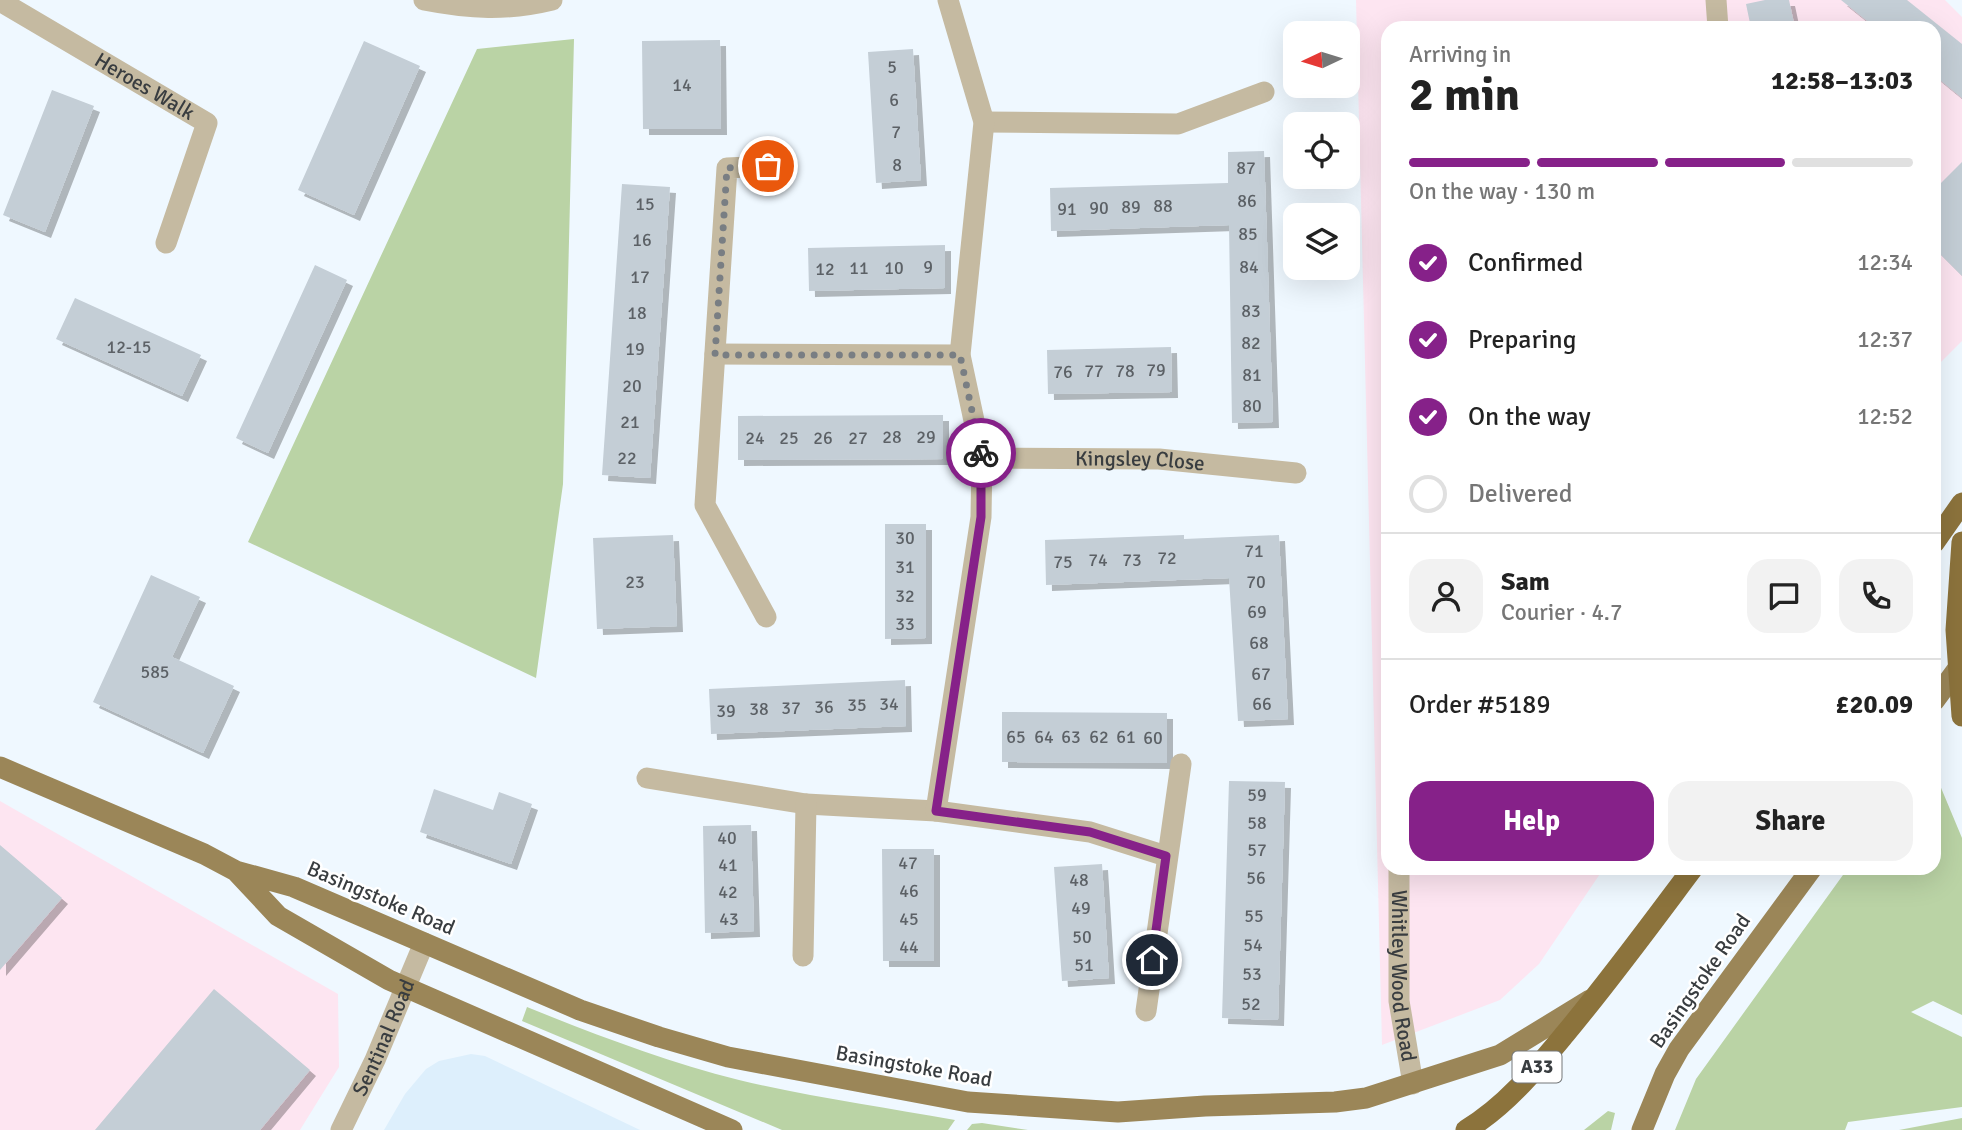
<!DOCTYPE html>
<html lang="en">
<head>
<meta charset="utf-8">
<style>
  :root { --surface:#fff; --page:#f2f2f2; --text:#222; --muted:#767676; --line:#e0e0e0; --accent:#862189 }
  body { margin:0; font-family:Signika,sans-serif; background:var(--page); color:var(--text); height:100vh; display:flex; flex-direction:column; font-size:26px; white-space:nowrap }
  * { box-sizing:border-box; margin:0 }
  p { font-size:23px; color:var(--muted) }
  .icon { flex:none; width:38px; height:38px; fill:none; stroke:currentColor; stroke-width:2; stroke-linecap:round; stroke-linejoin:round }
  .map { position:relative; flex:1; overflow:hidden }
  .drawer { position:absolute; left:1381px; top:21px; width:560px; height:854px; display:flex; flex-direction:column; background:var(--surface); border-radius:21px; box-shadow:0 7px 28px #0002 }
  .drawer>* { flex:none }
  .needle { width:46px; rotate:266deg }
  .fabs { position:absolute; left:1283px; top:21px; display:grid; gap:14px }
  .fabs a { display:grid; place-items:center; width:77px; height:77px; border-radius:14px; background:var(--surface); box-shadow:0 7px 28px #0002; font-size:35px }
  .pin { position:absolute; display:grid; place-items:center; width:60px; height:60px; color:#fff; margin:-30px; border:4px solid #fff; border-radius:50%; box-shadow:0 2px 7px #0007 }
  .courier { position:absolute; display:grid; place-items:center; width:70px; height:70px; margin:-35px; border:5px solid #862189; border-radius:50%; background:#fff; color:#222; box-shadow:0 2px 9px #0007 }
  .summary em { font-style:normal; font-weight:700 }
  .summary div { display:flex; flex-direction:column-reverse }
  .summary { display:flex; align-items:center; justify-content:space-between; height:119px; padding:0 28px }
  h1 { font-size:46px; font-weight:700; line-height:52px }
  .bar { display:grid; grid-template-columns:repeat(4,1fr); gap:10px 7px; align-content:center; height:84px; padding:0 28px }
  .bar i { height:9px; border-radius:5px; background:var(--line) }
  .bar .on { background:var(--accent) }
  .bar p { grid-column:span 4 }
  .line { display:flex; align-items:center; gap:18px; padding:0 28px; border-top:2px solid var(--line) }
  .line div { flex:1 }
  .round { display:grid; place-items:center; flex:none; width:74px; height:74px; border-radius:21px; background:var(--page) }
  ol { padding:0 28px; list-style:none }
  li { display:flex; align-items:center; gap:21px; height:77px }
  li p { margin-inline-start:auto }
  li .icon { padding:7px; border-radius:50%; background:var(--accent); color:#fff; stroke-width:4 }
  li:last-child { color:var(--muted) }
  li i { width:38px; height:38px; border:4px solid var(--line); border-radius:50% }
  .primary-button { display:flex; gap:14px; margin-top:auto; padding:14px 28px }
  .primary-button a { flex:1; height:80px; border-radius:21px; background:var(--accent); color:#fff; font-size:28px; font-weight:700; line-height:80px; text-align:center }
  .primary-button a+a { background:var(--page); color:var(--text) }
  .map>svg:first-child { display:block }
</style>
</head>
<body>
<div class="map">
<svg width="1962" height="1130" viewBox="0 0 1962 1130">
  <defs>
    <filter id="shadow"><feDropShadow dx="6" dy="6" stdDeviation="0" flood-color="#0004"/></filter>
  </defs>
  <rect width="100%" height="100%" fill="#eff8ff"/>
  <!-- built -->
  <path fill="#ddeffc" d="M471,1054l14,2 155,74h-256l21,-36 21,-25 13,-8z"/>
  <!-- industrial -->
  <path fill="#fde5f1" d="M1356,0h589l17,17v324l-28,28v-341h-546v840h216l-65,96 -39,36 -118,45z
    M0,801l338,193 1,73 -39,63h-300z"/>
  <!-- green -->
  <path fill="#bad3a5" d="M574,39l-11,445 -27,194 -288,-136 229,-493z
    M1934,771l28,67v177l-29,-14 -22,11 51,25v70l-114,15 -3,8h-170l21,-51 152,-211h86z
    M527,1007c69,28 140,55 212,73 72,17 144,27 216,40l-7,10h-166l-260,-109z
    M1608,1111l7,2 -4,17h-27z
    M1962,1118v12h-63z
    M982,1123l46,7h-61l5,-6z"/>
  <!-- building -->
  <path fill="#c4ced6" filter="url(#shadow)" d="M1765,0h24l6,28h-44l-5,-24z
    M1841,0h66l55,44v54l-28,-23v-47h-58z
    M720,40l1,89h-78l-1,-88z
    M364,41l56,25 -66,149 -56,-25z
    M913,49l8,131 -45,3 -8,-131z
    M52,90l42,16 -49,126 -42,-17z
    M1264,151l9,271 -41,1 -3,-198 -178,6 -1,-43 178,-5v-31z
    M1962,162v114l-28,-28v-58z
    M622,184l48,3 -20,291 -48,-3z
    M945,245v43l-136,3 -1,-43z
    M315,265l32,15 -79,173 -32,-15z
    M75,298l126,57 -19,41 -126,-57z
    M1171,347l1,45 -124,2 -1,-44z
    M943,415v44l-205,1v-44z
    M885,524h41v114l-41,1z
    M673,535l4,91 -80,3 -4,-91z
    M1184,535v4l95,-4 9,184 -50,2 -9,-143 -183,7 -1,-45z
    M151,575l49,22 -28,60 62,29 -31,67 -110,-51z
    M905,680l1,46 -195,8 -2,-45z
    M1002,712l165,1v50l-165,-1z
    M1229,781l56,1 -7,238 -56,-2z
    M434,789l59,21 6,-18 33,12 -21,60 -91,-32z
    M751,825l3,106 -49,2 -2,-107z
    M0,845l62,53 -62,72z
    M882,849h52v112h-51z
    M1102,864l7,114 -47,3 -8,-114z
    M214,989l96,81 -50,60h-165z"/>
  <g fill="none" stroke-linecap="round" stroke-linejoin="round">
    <!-- minor -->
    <g stroke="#c5baa1" stroke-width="21">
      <path d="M424,0c46,9 83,11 128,0"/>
      <path d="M1716,0l2,28"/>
      <path id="s1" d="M0,1l207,122 -41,120"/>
      <path d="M984,122l194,2 86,-32"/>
      <path d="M715,354l245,1"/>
      <path id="s2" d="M982,458l177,1 137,14"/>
      <path d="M766,617l-61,-112 22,-337 40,-2"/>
      <path d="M647,778l159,26 130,7 154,21 76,24"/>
      <path d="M936,811l45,-294 1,-59 -22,-103 24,-233 -36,-122"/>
      <path id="s3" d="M1399,868v133l14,83"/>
      <path d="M803,956l3,-152"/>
      <path d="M1146,1011l35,-247"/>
      <path id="s4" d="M341,1130l34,-70 49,-117"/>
    </g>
    <!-- major -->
    <path stroke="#9b8658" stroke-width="21" d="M1934,701l28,-38
      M0,767l204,87 32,17 58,16 286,123 79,27 69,20 240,45 150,10 87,-6 130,-4 31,-4 134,-43 90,-55
      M236,871l42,45 111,64 343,150
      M1642,1130l23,-56 14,-25 133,-181"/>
    <!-- highway -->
    <path stroke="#8c733c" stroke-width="21" d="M1962,542l-6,88 6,86
      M1934,543l28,-40
      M1466,1130c40,-24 70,-61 99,-96 45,-54 86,-110 128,-166"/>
  </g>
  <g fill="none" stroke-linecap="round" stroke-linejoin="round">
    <!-- done -->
    <path stroke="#797e83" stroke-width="7" stroke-dasharray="0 12.6" d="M768,166l-41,2 -12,187h245l21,98"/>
    <!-- route -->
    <path stroke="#862189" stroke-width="9" d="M981,453v64l-45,294 154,21 76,24 -14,104"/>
  </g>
  <g text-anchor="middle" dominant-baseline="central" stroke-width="5" stroke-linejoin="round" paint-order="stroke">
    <!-- number labels -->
    <g font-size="18" fill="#5c6166">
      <text x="892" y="67">5</text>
      <text x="682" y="85">14</text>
      <text x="894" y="100">6</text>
      <text x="896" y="132">7</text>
      <text x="897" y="165">8</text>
      <text x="1246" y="168">87</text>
      <text x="1247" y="201">86</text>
      <text x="645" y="204">15</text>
      <text x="1163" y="206">88</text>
      <text x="1131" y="207">89</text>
      <text x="1099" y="208">90</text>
      <text x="1067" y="209">91</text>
      <text x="1248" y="234">85</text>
      <text x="642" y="240">16</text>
      <text x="928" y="267">9</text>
      <text x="1249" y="267">84</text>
      <text x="859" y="268">11</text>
      <text x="894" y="268">10</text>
      <text x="825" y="269">12</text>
      <text x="640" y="277">17</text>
      <text x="1251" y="311">83</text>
      <text x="637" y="313">18</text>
      <text x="1251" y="343">82</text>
      <text x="129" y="347">12-15</text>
      <text x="635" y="349">19</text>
      <text x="1156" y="370">79</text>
      <text x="1094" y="371">77</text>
      <text x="1125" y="371">78</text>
      <text x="1063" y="372">76</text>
      <text x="1252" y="375">81</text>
      <text x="632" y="386">20</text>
      <text x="1252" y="406">80</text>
      <text x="630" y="422">21</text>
      <text x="892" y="437">28</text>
      <text x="926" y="437">29</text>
      <text x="755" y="438">24</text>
      <text x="789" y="438">25</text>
      <text x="823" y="438">26</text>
      <text x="858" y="438">27</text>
      <text x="627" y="458">22</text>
      <text x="905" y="538">30</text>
      <text x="1254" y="551">71</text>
      <text x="1167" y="558">72</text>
      <text x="1098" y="560">74</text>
      <text x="1132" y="560">73</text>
      <text x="1063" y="562">75</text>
      <text x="905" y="567">31</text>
      <text x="635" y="582">23</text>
      <text x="1256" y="582">70</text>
      <text x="905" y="596">32</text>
      <text x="1257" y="612">69</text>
      <text x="905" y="624">33</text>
      <text x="1259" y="643">68</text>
      <text x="155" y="672">585</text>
      <text x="1261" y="674">67</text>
      <text x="889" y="704">34</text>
      <text x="1262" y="704">66</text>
      <text x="857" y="705">35</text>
      <text x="824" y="707">36</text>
      <text x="791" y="708">37</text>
      <text x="759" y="709">38</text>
      <text x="726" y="711">39</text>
      <text x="1016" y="737">65</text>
      <text x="1044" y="737">64</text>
      <text x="1071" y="737">63</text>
      <text x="1099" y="737">62</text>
      <text x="1126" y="737">61</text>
      <text x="1153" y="738">60</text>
      <text x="1257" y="795">59</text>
      <text x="1257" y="823">58</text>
      <text x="727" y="838">40</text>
      <text x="1257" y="850">57</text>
      <text x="908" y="863">47</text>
      <text x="728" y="865">41</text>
      <text x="1256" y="878">56</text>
      <text x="1079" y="880">48</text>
      <text x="909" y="891">46</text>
      <text x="728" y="892">42</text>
      <text x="1081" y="908">49</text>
      <text x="1254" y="916">55</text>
      <text x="729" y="919">43</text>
      <text x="909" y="919">45</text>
      <text x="1082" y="937">50</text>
      <text x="1253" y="945">54</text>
      <text x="909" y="947">44</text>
      <text x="1084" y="965">51</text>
      <text x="1252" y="974">53</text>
      <text x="1251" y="1004">52</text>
    </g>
    <!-- shield labels -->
    <rect fill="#fff" stroke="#747779" stroke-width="2" x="1512.5" y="1051.5" width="49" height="31" rx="5"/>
    <g font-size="19" font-weight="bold" fill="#393d40">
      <text x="1537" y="1067">A33</text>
    </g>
    <!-- street labels -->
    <g font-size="21" fill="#393d40" stroke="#fff">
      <text stroke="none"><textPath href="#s1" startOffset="168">Heroes Walk</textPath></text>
      <text stroke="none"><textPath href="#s2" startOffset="158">Kingsley Close</textPath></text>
      <text transform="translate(381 898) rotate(23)">Basingstoke Road</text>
      <text stroke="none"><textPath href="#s3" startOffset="108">Whitley Wood Road</textPath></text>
      <text transform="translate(1700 981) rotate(-55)">Basingstoke Road</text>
      <text stroke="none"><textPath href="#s4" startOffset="102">Sentinal Road</textPath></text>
      <text transform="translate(914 1066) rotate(10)">Basingstoke Road</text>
    </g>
  </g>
</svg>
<div class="fabs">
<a><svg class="needle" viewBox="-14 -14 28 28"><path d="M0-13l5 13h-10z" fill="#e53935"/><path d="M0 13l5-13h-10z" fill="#767676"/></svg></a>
<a><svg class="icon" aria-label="locate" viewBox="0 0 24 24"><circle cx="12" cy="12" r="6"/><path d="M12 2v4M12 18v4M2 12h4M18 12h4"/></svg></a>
<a><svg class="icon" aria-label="layers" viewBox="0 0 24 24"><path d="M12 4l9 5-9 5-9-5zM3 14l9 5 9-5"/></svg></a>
</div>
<div class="pin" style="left:768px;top:166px;background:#ea580c"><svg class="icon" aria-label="bag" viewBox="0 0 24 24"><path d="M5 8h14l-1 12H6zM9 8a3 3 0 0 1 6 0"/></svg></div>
<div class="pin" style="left:1152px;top:960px;background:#1f2937"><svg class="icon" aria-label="home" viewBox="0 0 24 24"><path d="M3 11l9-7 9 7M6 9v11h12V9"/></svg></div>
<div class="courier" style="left:981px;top:453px"><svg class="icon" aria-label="bike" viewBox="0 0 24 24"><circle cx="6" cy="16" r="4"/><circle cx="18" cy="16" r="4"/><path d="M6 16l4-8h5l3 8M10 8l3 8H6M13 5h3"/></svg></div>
<section class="drawer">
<div class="summary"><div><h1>2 min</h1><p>Arriving in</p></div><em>12:58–13:03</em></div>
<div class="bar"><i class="on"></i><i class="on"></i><i class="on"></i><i></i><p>On the way · 130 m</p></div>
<ol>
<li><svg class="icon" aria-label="check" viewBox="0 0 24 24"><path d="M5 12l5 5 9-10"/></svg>Confirmed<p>12:34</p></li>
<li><svg class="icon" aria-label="check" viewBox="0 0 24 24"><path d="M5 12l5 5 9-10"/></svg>Preparing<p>12:37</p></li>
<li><svg class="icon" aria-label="check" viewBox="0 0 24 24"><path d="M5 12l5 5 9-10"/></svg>On the way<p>12:52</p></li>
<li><i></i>Delivered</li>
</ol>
<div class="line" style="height:126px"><a class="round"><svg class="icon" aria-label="person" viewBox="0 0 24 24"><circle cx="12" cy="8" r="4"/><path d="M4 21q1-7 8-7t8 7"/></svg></a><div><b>Sam</b><p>Courier · 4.7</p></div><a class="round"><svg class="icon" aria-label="chat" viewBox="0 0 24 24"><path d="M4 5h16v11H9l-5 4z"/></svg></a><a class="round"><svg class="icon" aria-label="phone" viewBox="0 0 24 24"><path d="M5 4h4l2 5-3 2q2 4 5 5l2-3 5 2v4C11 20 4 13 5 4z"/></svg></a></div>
<div class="line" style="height:91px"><div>Order #5189</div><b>£20.09</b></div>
<div class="primary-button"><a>Help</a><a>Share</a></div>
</section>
</div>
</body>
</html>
